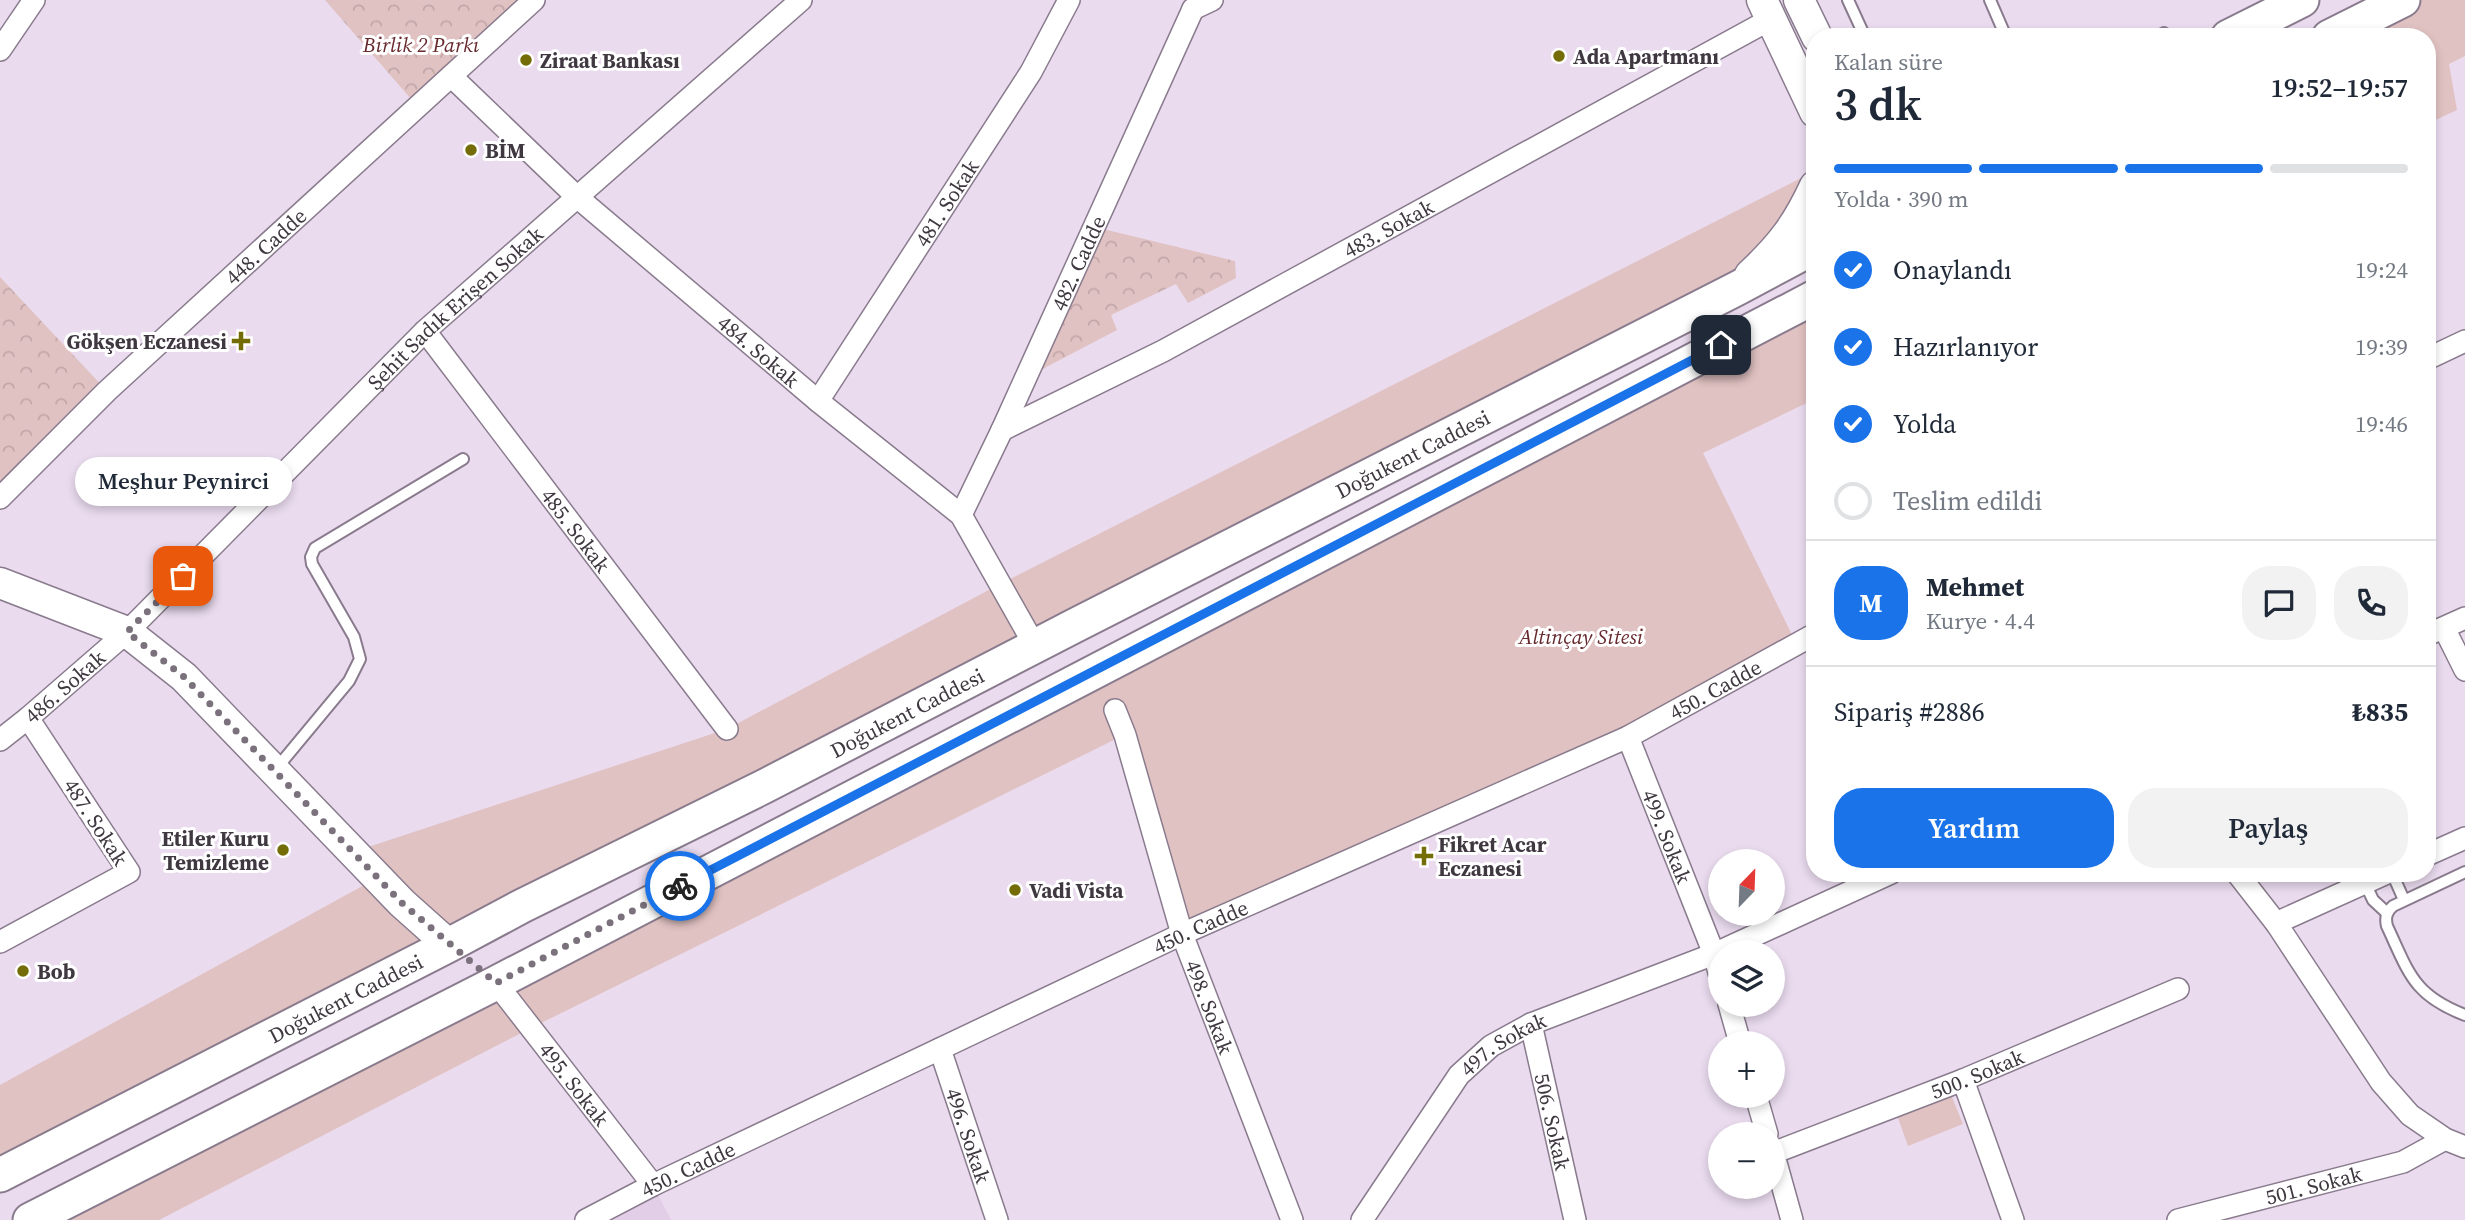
<!DOCTYPE html>
<html lang="tr">
<head>
<meta charset="utf-8">
<style>
  :root { --surface:#fff; --page:#f2f2f3; --text:#1f2937; --muted:#747a83; --line:#e0e1e3; --accent:#1a73e8 }
  body { margin:0; font-family:"Source Serif 4",serif; background:var(--page); color:var(--text); height:100vh; display:flex; flex-direction:column; font-size:26px; white-space:nowrap }
  * { box-sizing:border-box; margin:0 }
  p { font-size:23px; color:var(--muted) }
  .icon { flex:none; width:38px; height:38px; fill:none; stroke:currentColor; stroke-width:2; stroke-linecap:round; stroke-linejoin:round }
  .map { position:relative; flex:1; overflow:hidden }
  .sheet { position:absolute; left:1806px; top:28px; width:630px; height:854px; display:flex; flex-direction:column; background:var(--surface); border-radius:28px; box-shadow:0 4px 10px #0003 }
  .sheet>* { flex:none }
  .needle { width:46px; rotate:23deg }
  .tools { position:absolute; left:1708px; top:849px; display:grid; gap:14px }
  .tools a { display:grid; place-items:center; width:77px; height:77px; border-radius:50%; background:var(--surface); box-shadow:0 4px 10px #0003; font-size:35px }
  .pin { position:absolute; display:grid; place-items:center; width:60px; height:60px; color:#fff; margin:-30px; border-radius:14px; box-shadow:0 4px 10px #0006 }
  .courier { position:absolute; display:grid; place-items:center; width:70px; height:70px; margin:-35px; border:5px solid #1a73e8; border-radius:50%; background:#fff; color:#222; box-shadow:0 2px 9px #0007 }
  .bubble { position:absolute; height:49px; border-radius:24px; background:var(--surface); box-shadow:0 4px 10px #0003; font-size:23px; font-weight:600; line-height:49px; text-align:center }
  .overview em { font-style:normal; font-weight:600 }
  .overview div { display:flex; flex-direction:column-reverse }
  .overview { display:flex; align-items:center; justify-content:space-between; height:119px; padding:0 28px }
  h1 { font-size:46px; font-weight:600; line-height:52px }
  .bar { display:grid; grid-template-columns:repeat(4,1fr); gap:10px 7px; align-content:center; height:84px; padding:0 28px }
  .bar i { height:9px; border-radius:5px; background:var(--line) }
  .bar .current { background:var(--accent) }
  .bar p { grid-column:span 4 }
  .line { display:flex; align-items:center; gap:18px; padding:0 28px; border-top:2px solid var(--line) }
  .line div { flex:1 }
  .round { display:grid; place-items:center; flex:none; width:74px; height:74px; border-radius:28px; background:var(--page) }
  ol { padding:0 28px; list-style:none }
  li { display:flex; align-items:center; gap:21px; height:77px }
  li p { margin-inline-start:auto }
  li .icon { padding:7px; border-radius:50%; background:var(--accent); color:#fff; stroke-width:4 }
  li:last-child { color:var(--muted) }
  li i { width:38px; height:38px; border:4px solid var(--line); border-radius:50% }
  .button { display:flex; gap:14px; margin-top:auto; padding:14px 28px }
  .button a { flex:1; height:80px; border-radius:28px; background:var(--accent); color:#fff; font-size:28px; font-weight:600; line-height:80px; text-align:center }
  .button a+a { background:var(--page); color:var(--text) }
  .map>svg:first-child { display:block }
</style>
</head>
<body>
<div class="map">
<svg width="2465" height="1220" viewBox="0 0 2465 1220">
  <defs>
    <pattern id="park-crowns" width="20" height="18" patternUnits="userSpaceOnUse" patternTransform="scale(1.75)"><rect width="20" height="18" fill="#e1c2c2"/><path d="M2 6a3 3 0 1 1 6 0M12 15a3 3 0 1 1 6 0" fill="none" stroke="#c2a7a8"/></pattern>
  </defs>
  <rect width="100%" height="100%" fill="#eadbef"/>
  <!-- built -->
  <path fill="#e3cee8" d="M653,1185l18,35h-84z"/>
  <!-- green -->
  <path fill="#e1c2c2" d="M2403,0h62v56l-16,8 8,46 -30,14v-87h-98z
    M1815,171v15l-79,103 -1736,886v-90l377,-207 -24,-26 374,-123 273,-145z
    M1815,297v102l-112,54 93,190 -168,94 -446,197 -58,-199 -593,293 -372,192h-129z
    M1950,1092l13,32 -55,22 -11,-31z"/>
  <!-- park -->
  <path fill="url(#park-crowns)" d="M325,0h209l-116,107z
    M1103,229l132,32 1,17 -48,25 -12,-19 -65,31 6,15 -86,45z
    M0,277l107,114 -107,107z"/>
  <g fill="none" stroke-linecap="round" stroke-linejoin="round">
    <defs>
      <path id="service" d="M1848,0l17,37
        M1990,0l16,37
        M2157,37l7,-4
        M276,769l73,-88 11,-22 -6,-22 -42,-73 -1,-7 4,-9 148,-89
        M2465,872l-72,34c-7,6 -8,12 -6,20 22,47 26,69 78,89
        M2392,873l12,27
        M2365,883l8,17 14,13"/>
      <g id="minor">
        <path d="M1193,9l19,-9"/>
        <path d="M0,50l34,-50"/>
        <path id="s1" d="M451,76l126,121 241,204 143,114 74,131"/>
        <path id="s2" d="M425,331l302,398"/>
        <path d="M2427,359l38,-18"/>
        <path id="s3" d="M818,401l213,-329 38,-72"/>
        <path id="s4" d="M1002,430l161,-79 608,-332"/>
        <path id="s5" d="M0,498l107,-107 427,-391"/>
        <path id="s6" d="M961,515l41,-85 191,-421"/>
        <path d="M2444,628l21,42"/>
        <path d="M2427,635l38,-17"/>
        <path id="s7" d="M1115,710l10,25 57,199 110,286"/>
        <path id="s8" d="M1628,737l86,217 6,22"/>
        <path id="s9" d="M0,740l28,-22 99,-86 298,-301 376,-331"/>
        <path d="M2427,855l38,-17"/>
        <path d="M2237,873l39,50 105,159 29,33 35,24 20,8"/>
        <path d="M2276,923l111,-50"/>
        <path d="M0,942l129,-70 -101,-154"/>
        <path id="s10" d="M496,983l157,202"/>
        <path d="M1729,1004l11,39"/>
        <path id="s11" d="M1531,1024l44,196"/>
        <path id="s12" d="M940,1049l57,171"/>
        <path d="M1963,1080l50,140"/>
        <path d="M1756,1096l11,38"/>
        <path d="M1773,1152l19,68"/>
        <path id="s13" d="M1773,1153l190,-73 215,-91"/>
        <path id="s14" d="M586,1220l67,-35 529,-251 446,-197 187,-103"/>
        <path id="s15" d="M1362,1220l97,-145 32,-29 40,-22 183,-70 177,-81"/>
        <path id="s16" d="M2178,1220l225,-58 42,-23"/>
      </g>
      <path id="secondary" d="M1762,0l53,112
        M1799,0l18,37
        M1750,275c31,-29 47,-50 65,-89
        M0,583l127,49 57,45 218,226 47,42"/>
      <g id="primary">
        <path d="M2228,37l74,-37"/>
        <path d="M2329,37l74,-37"/>
        <path id="s17" d="M0,1175l449,-230 73,-39 243,-120 309,-160 662,-337 79,-42"/>
        <path d="M30,1220l466,-237 1319,-686"/>
      </g>
    </defs>
    <!-- service casing -->
    <use href="#service" stroke="#897b8d" stroke-width="14"/>
    <!-- minor casing -->
    <use href="#minor" stroke="#897b8d" stroke-width="24"/>
    <!-- secondary casing -->
    <use href="#secondary" stroke="#897b8d" stroke-width="33"/>
    <!-- primary casing -->
    <use href="#primary" stroke="#897b8d" stroke-width="37"/>
    <!-- service -->
    <use href="#service" stroke="#fff" stroke-width="10"/>
    <!-- minor -->
    <use href="#minor" stroke="#fff" stroke-width="21"/>
    <!-- secondary -->
    <use href="#secondary" stroke="#fff" stroke-width="30"/>
    <!-- primary -->
    <use href="#primary" stroke="#fff" stroke-width="33"/>
  </g>
  <g fill="none" stroke-linecap="round" stroke-linejoin="round">
    <!-- done -->
    <path stroke="#7b717d" stroke-width="7" stroke-dasharray="0 12.6" d="M183,576l-56,56 57,45 218,226 94,80 184,-97"/>
    <!-- route -->
    <path stroke="#1a73e8" stroke-width="9" d="M680,886l1041,-541"/>
  </g>
  <!-- markers -->
  <g fill="#746c07" stroke="#fff" stroke-width="2.5">
    <circle cx="1559" cy="56" r="7"/>
    <circle cx="526" cy="60" r="7"/>
    <circle cx="471" cy="150" r="7"/>
    <path d="M237.5 330.5h7v7h7v7h-7v7h-7v-7h-7v-7h7z"/>
    <circle cx="283" cy="850" r="7"/>
    <path d="M1420.5 845.5h7v7h7v7h-7v7h-7v-7h-7v-7h7z"/>
    <circle cx="1015" cy="890" r="7"/>
    <circle cx="23" cy="971" r="7"/>
  </g>
  <g text-anchor="middle" dominant-baseline="central" stroke-width="6" stroke-linejoin="round" paint-order="stroke">
    <!-- park labels -->
    <g font-size="21" font-style="italic" fill="#67292e" stroke="#fff">
      <text x="421" y="44">Birlik 2 Parkı</text>
      <text x="1581" y="636">Altinçay Sitesi</text>
    </g>
    <!-- poi labels -->
    <g font-size="21" font-weight="bold" fill="#3f3840" stroke="#fff" text-anchor="start">
      <text x="1573" y="56">Ada Apartmanı</text>
      <text x="540" y="60">Ziraat Bankası</text>
      <text x="485" y="150">BİM</text>
      <text x="227" y="341" text-anchor="end">Gökşen Eczanesi</text>
      <text x="269" y="838" text-anchor="end">Etiler Kuru<tspan x="269" dy="24">Temizleme</tspan></text>
      <text x="1438" y="844">Fikret Acar<tspan x="1438" dy="24">Eczanesi</tspan></text>
      <text x="1029" y="890">Vadi Vista</text>
      <text x="37" y="971">Bob</text>
    </g>
    <!-- street labels -->
    <g font-size="21" fill="#3f3840" stroke="#fff">
      <text stroke="none"><textPath href="#s3" startOffset="236">481. Sokak</textPath></text>
      <text stroke="none"><textPath href="#s4" startOffset="436">483. Sokak</textPath></text>
      <text stroke="none"><textPath href="#s5" startOffset="366">448. Cadde</textPath></text>
      <text stroke="none"><textPath href="#s6" startOffset="278">482. Cadde</textPath></text>
      <text stroke="none"><textPath href="#s9" startOffset="628">Şehit Sadık Erişen Sokak</textPath></text>
      <text stroke="none"><textPath href="#s1" startOffset="413">484. Sokak</textPath></text>
      <text stroke="none"><textPath href="#s17" startOffset="1586">Doğukent Caddesi</textPath></text>
      <text stroke="none"><textPath href="#s2" startOffset="250">485. Sokak</textPath></text>
      <text stroke="none"><textPath href="#s9" startOffset="84">486. Sokak</textPath></text>
      <text stroke="none"><textPath href="#s14" startOffset="1248">450. Cadde</textPath></text>
      <text stroke="none"><textPath href="#s17" startOffset="1018">Doğukent Caddesi</textPath></text>
      <text transform="translate(96 822) rotate(57)">487. Sokak</text>
      <text stroke="none"><textPath href="#s8" startOffset="107">499. Sokak</textPath></text>
      <text stroke="none"><textPath href="#s14" startOffset="681">450. Cadde</textPath></text>
      <text stroke="none"><textPath href="#s17" startOffset="388">Doğukent Caddesi</textPath></text>
      <text stroke="none"><textPath href="#s7" startOffset="312">498. Sokak</textPath></text>
      <text stroke="none"><textPath href="#s15" startOffset="229">497. Sokak</textPath></text>
      <text stroke="none"><textPath href="#s13" startOffset="219">500. Sokak</textPath></text>
      <text stroke="none"><textPath href="#s10" startOffset="128">495. Sokak</textPath></text>
      <text stroke="none"><textPath href="#s11" startOffset="100">506. Sokak</textPath></text>
      <text stroke="none"><textPath href="#s12" startOffset="91">496. Sokak</textPath></text>
      <text stroke="none"><textPath href="#s14" startOffset="114">450. Cadde</textPath></text>
      <text stroke="none"><textPath href="#s16" startOffset="140">501. Sokak</textPath></text>
    </g>
  </g>
</svg>
<div class="tools">
<a><svg class="needle" viewBox="-14 -14 28 28"><path d="M0-13l5 13h-10z" fill="#e53935"/><path d="M0 13l5-13h-10z" fill="#747a83"/></svg></a>
<a><svg class="icon" aria-label="layers" viewBox="0 0 24 24"><path d="M12 4l9 5-9 5-9-5zM3 14l9 5 9-5"/></svg></a>
<a>+</a>
<a>−</a>
</div>
<div class="pin" style="left:183px;top:576px;background:#ea580c"><svg class="icon" aria-label="bag" viewBox="0 0 24 24"><path d="M5 8h14l-1 12H6zM9 8a3 3 0 0 1 6 0"/></svg></div>
<div class="pin" style="left:1721px;top:345px;background:#1f2937"><svg class="icon" aria-label="home" viewBox="0 0 24 24"><path d="M3 11l9-7 9 7M6 9v11h12V9"/></svg></div>
<div class="courier" style="left:680px;top:886px"><svg class="icon" aria-label="bike" viewBox="0 0 24 24"><circle cx="6" cy="16" r="4"/><circle cx="18" cy="16" r="4"/><path d="M6 16l4-8h5l3 8M10 8l3 8H6M13 5h3"/></svg></div>
<div class="bubble" style="left:75px;top:457px;width:217px">Meşhur Peynirci</div>
<section class="sheet">
<div class="overview"><div><h1>3 dk</h1><p>Kalan süre</p></div><em>19:52–19:57</em></div>
<div class="bar"><i class="current"></i><i class="current"></i><i class="current"></i><i></i><p>Yolda · 390 m</p></div>
<ol>
<li><svg class="icon" aria-label="check" viewBox="0 0 24 24"><path d="M5 12l5 5 9-10"/></svg>Onaylandı<p>19:24</p></li>
<li><svg class="icon" aria-label="check" viewBox="0 0 24 24"><path d="M5 12l5 5 9-10"/></svg>Hazırlanıyor<p>19:39</p></li>
<li><svg class="icon" aria-label="check" viewBox="0 0 24 24"><path d="M5 12l5 5 9-10"/></svg>Yolda<p>19:46</p></li>
<li><i></i>Teslim edildi</li>
</ol>
<div class="line" style="height:126px"><b class="round" style="background:var(--accent);color:#fff">M</b><div><b>Mehmet</b><p>Kurye · 4.4</p></div><a class="round"><svg class="icon" aria-label="chat" viewBox="0 0 24 24"><path d="M4 5h16v11H9l-5 4z"/></svg></a><a class="round"><svg class="icon" aria-label="phone" viewBox="0 0 24 24"><path d="M5 4h4l2 5-3 2q2 4 5 5l2-3 5 2v4C11 20 4 13 5 4z"/></svg></a></div>
<div class="line" style="height:91px"><div>Sipariş #2886</div><b>₺835</b></div>
<div class="button"><a>Yardım</a><a>Paylaş</a></div>
</section>
</div>
</body>
</html>
